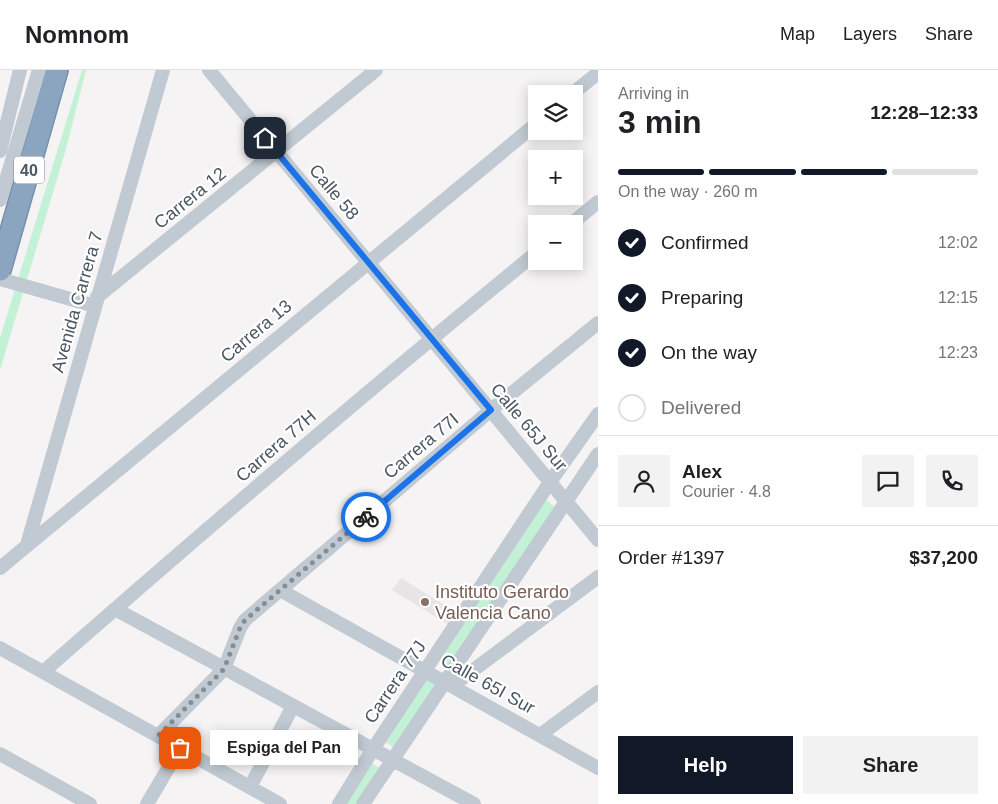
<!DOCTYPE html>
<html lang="en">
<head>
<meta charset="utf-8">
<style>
  :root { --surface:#fff; --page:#f2f2f2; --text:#202124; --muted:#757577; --line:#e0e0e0; --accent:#111827 }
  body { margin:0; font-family:Arial,sans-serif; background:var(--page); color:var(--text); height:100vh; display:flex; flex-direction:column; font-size:19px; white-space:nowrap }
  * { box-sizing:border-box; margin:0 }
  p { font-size:16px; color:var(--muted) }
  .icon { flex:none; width:28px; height:28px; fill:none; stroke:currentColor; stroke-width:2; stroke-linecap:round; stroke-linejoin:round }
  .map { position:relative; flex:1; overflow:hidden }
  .drawer { display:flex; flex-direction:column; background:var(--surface); width:400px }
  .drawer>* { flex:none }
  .tools { position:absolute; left:528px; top:15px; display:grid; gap:10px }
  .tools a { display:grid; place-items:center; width:55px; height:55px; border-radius:0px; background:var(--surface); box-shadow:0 2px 12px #0003; font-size:25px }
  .pin { position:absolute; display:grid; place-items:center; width:42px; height:42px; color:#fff; margin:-21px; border-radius:10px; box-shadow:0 2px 8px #0006 }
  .courier { position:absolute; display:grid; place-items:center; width:50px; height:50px; margin:-25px; border:4px solid #1a73e8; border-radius:50%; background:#fff; color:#222; box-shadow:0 1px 6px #0007 }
  .bubble { position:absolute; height:35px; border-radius:0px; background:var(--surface); box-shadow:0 2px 12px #0003; font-size:16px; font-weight:800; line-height:35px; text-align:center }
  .head em { font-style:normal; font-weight:800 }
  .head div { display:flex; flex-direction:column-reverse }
  .head { display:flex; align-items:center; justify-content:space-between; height:85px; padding:0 20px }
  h1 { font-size:32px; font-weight:800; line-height:38px }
  .bar { display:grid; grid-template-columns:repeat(4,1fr); gap:8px 5px; align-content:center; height:60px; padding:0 20px }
  .bar i { height:6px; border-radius:4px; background:var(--line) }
  .bar .selected { background:var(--accent) }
  .bar p { grid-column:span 4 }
  .line { display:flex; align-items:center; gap:12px; padding:0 20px; border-top:1px solid var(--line) }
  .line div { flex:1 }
  .round { display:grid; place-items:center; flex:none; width:52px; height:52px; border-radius:0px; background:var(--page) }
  ol { padding:0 20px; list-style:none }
  li { display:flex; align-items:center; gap:15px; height:55px }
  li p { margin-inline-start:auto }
  li .icon { padding:5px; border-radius:50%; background:var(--accent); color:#fff; stroke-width:4 }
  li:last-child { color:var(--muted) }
  li i { width:28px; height:28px; border:2px solid var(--line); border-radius:50% }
  .button { display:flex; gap:10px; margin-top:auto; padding:10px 20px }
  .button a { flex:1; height:58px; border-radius:0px; background:var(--accent); color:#fff; font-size:20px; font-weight:800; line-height:58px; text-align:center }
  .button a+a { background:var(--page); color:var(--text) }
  header { display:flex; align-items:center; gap:30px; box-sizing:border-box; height:70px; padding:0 25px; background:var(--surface); border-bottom:1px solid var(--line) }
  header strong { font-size:24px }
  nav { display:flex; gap:28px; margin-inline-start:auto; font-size:18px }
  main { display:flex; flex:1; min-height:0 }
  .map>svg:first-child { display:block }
</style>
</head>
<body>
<header>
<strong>Nomnom</strong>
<nav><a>Map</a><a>Layers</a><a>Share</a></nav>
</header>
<main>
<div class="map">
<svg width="598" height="734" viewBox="0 0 598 734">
  <rect width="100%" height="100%" fill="#f5f3f3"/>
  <!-- education -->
  <path fill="#e6e4e5" d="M401,508l56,35 -8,12 -57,-35z"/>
  <!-- green -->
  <path fill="#c3f1d5" d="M82,0h4l-20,79 -66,221v-32z
    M546,430l9,7 -106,160 -9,-6z
    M428,608l9,7 -42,63 -10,-6z
    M372,693l9,6 -23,35h-13z"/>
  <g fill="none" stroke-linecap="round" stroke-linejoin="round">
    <defs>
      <path id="highway" d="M0,200l57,-200"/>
    </defs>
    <!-- highway casing -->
    <use href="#highway" stroke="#7690ad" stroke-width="24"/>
    <!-- minor -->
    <path stroke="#c1cad2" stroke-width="14" d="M209,0l389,470
      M572,24l26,-21
      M0,81l20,-81
      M0,130l39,-130
      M571,154l27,-22
      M0,209l95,27
      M97,227l279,-227
      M27,475l136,-475
      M0,498l536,-444
      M280,520l318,178
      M115,539l359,195
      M0,578l280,156
      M43,602c162,-142 326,-283 493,-419
      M452,616l146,-109
      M540,665l58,-43
      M158,666l66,-67 16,-41 5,-8 246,-210 107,-87
      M0,684l90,50
      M250,717l43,-81
      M147,734l33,-56
      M339,734l34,-55 177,-267 48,-68
      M363,734l235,-350"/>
    <!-- highway -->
    <use href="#highway" stroke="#8ba5c1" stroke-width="21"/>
  </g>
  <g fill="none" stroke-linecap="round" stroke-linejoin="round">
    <!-- done -->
    <path stroke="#868d94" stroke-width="5" stroke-dasharray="0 9" d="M180,678l-22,-12 66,-67 16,-41 5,-8 121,-103"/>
    <!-- route -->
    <path stroke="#1a73e8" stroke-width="6" d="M265,68l226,272 -125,107"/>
  </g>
  <!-- markers -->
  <circle fill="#8d6e63" stroke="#fff" stroke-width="2" cx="425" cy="532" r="5"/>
  <g text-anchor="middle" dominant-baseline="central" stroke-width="4.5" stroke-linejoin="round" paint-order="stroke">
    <!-- shield labels -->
    <rect fill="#fff" stroke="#808990" stroke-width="1" x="14" y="86.5" width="30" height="27" rx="4"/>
    <g font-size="16" font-weight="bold" fill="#4a5661">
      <text x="29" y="100">40</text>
    </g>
    <!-- street labels -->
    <g font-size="18" fill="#4a5661" stroke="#fff">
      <text transform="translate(334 122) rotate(50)">Calle 58</text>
      <text transform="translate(190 128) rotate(-39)">Carrera 12</text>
      <text transform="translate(77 232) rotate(-74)">Avenida Carrera 7</text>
      <text transform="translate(256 261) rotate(-40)">Carrera 13</text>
      <text transform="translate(529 357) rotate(50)">Calle 65J Sur</text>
      <text transform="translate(276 376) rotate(-41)">Carrera 77H</text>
      <text transform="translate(421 376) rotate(-40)">Carrera 77I</text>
      <text transform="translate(395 612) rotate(-56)">Carrera 77J</text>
      <text transform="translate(488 614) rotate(29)">Calle 65I Sur</text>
    </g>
    <!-- education labels -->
    <g font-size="18" fill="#785e54" stroke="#fff" text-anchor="start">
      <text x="435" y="522">Instituto Gerardo<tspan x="435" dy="21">Valencia Cano</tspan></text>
    </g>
  </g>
</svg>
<div class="tools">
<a><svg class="icon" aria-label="layers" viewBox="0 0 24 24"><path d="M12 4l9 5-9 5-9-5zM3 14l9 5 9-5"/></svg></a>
<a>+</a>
<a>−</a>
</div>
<div class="pin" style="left:180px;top:678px;background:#ea580c"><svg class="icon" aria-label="bag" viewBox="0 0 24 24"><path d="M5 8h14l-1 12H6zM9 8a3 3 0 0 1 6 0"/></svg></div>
<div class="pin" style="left:265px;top:68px;background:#1f2937"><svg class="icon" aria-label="home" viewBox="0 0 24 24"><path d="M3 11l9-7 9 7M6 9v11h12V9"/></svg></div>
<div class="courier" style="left:366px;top:447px"><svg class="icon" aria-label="bike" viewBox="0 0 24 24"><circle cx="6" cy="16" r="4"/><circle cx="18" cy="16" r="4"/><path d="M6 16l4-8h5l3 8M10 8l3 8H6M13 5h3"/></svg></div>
<div class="bubble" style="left:210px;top:660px;width:148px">Espiga del Pan</div>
</div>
<section class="drawer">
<div class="head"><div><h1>3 min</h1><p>Arriving in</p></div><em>12:28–12:33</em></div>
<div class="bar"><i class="selected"></i><i class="selected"></i><i class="selected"></i><i></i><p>On the way · 260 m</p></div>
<ol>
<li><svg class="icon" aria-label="check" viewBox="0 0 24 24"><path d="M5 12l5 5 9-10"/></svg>Confirmed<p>12:02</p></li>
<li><svg class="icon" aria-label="check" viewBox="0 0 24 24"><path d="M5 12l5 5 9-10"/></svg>Preparing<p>12:15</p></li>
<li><svg class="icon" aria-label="check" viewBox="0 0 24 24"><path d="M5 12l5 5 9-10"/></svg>On the way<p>12:23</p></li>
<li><i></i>Delivered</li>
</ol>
<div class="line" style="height:90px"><a class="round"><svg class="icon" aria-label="person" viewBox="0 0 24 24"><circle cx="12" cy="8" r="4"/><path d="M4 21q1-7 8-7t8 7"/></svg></a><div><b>Alex</b><p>Courier · 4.8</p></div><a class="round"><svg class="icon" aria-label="chat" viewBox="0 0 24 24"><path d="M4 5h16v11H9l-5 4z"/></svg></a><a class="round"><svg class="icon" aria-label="phone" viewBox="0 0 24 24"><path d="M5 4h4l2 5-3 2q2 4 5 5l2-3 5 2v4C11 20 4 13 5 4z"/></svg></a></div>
<div class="line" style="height:65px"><div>Order #1397</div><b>$37,200</b></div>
<div class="button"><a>Help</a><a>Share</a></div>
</section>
</main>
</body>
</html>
